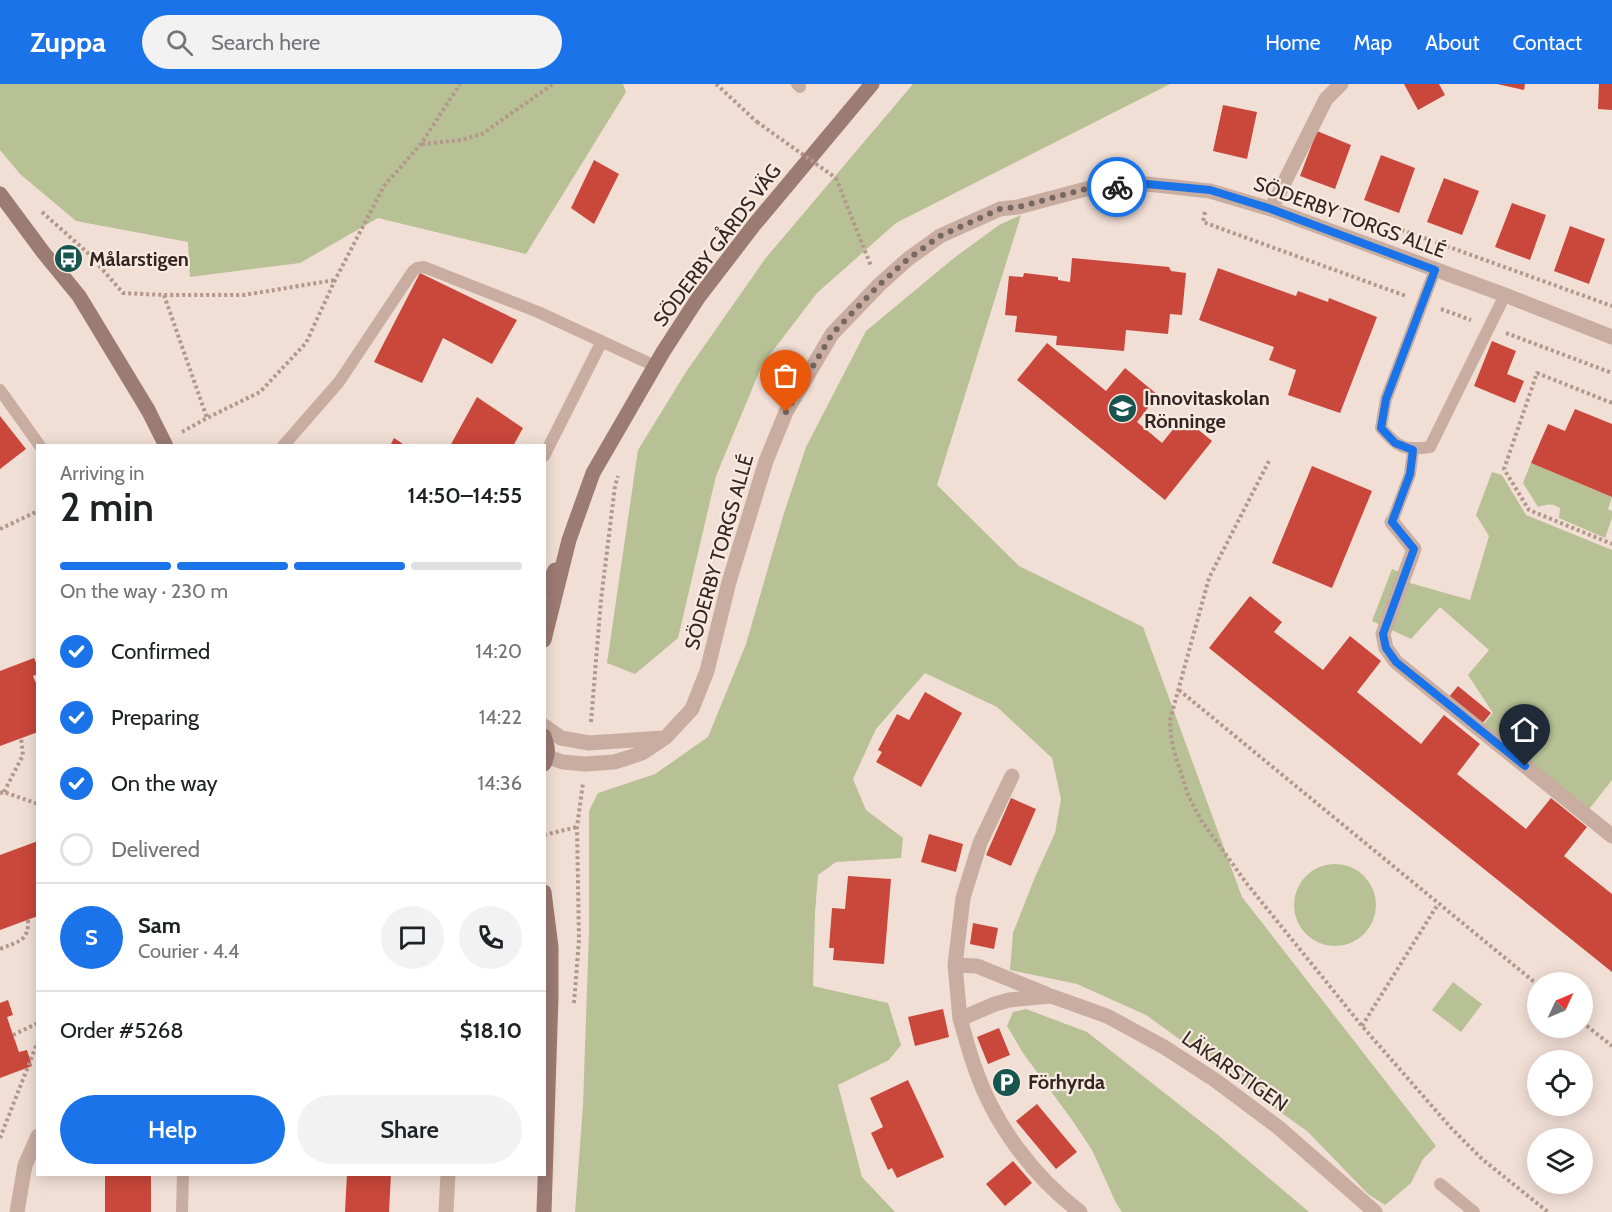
<!DOCTYPE html>
<html lang="en">
<head>
<meta charset="utf-8">
<style>
  :root { --surface:#fff; --page:#f2f2f2; --text:#202124; --muted:#757577; --line:#e0e0e0; --accent:#1a73e8 }
  body { margin:0; font-family:Cabin,sans-serif; background:var(--page); color:var(--text); height:100vh; display:flex; flex-direction:column; font-size:22px; white-space:nowrap }
  * { box-sizing:border-box; margin:0 }
  p { font-size:20px; color:var(--muted) }
  .icon { flex:none; width:33px; height:33px; fill:none; stroke:currentColor; stroke-width:2; stroke-linecap:round; stroke-linejoin:round }
  .map { position:relative; flex:1; overflow:hidden }
  .side { position:absolute; left:36px; top:360px; width:510px; height:732px; display:flex; flex-direction:column; background:var(--surface); border-radius:0px; box-shadow:0 3px 15px #0003 }
  .side>* { flex:none }
  .needle { width:39px; rotate:46deg }
  .buttons { position:absolute; left:1527px; top:888px; display:grid; gap:12px }
  .buttons a { display:grid; place-items:center; width:66px; height:66px; border-radius:50%; background:var(--surface); box-shadow:0 3px 15px #0003; font-size:30px }
  .pin { position:absolute; display:grid; place-items:center; width:51px; height:51px; color:#fff; margin:-62px -26px; border-radius:50% 50% 50% 0; rotate:-45deg; box-shadow:0 0 6px #0007 }
  .pin .icon { rotate:45deg }
  .courier { position:absolute; display:grid; place-items:center; width:60px; height:60px; margin:-30px; border:4px solid #1a73e8; border-radius:50%; background:#fff; color:#222; box-shadow:0 2px 8px #0007 }
  .head em { font-style:normal; font-weight:600 }
  .head div { display:flex; flex-direction:column-reverse }
  .head { display:flex; align-items:center; justify-content:space-between; height:102px; padding:0 24px }
  h1 { font-size:39px; font-weight:600; line-height:45px }
  .bar { display:grid; grid-template-columns:repeat(4,1fr); gap:9px 6px; align-content:center; height:72px; padding:0 24px }
  .bar i { height:8px; border-radius:4px; background:var(--line) }
  .bar .on { background:var(--accent) }
  .bar p { grid-column:span 4 }
  .line { display:flex; align-items:center; gap:15px; padding:0 24px; border-top:2px solid var(--line) }
  .line div { flex:1 }
  .round { display:grid; place-items:center; flex:none; width:63px; height:63px; border-radius:32px; background:var(--page) }
  ol { padding:0 24px; list-style:none }
  li { display:flex; align-items:center; gap:18px; height:66px }
  li p { margin-inline-start:auto }
  li .icon { padding:6px; border-radius:50%; background:var(--accent); color:#fff; stroke-width:4 }
  li:last-child { color:var(--muted) }
  li i { width:33px; height:33px; border:3px solid var(--line); border-radius:50% }
  .button { display:flex; gap:12px; margin-top:auto; padding:12px 24px }
  .button a { flex:1; height:69px; border-radius:36px; background:var(--accent); color:#fff; font-size:24px; font-weight:600; line-height:69px; text-align:center }
  .button a+a { background:var(--page); color:var(--text) }
  header { display:flex; align-items:center; gap:36px; box-sizing:border-box; height:84px; padding:0 30px; background:var(--accent); color:#fff }
  header strong { font-size:28px }
  nav { display:flex; gap:33px; margin-inline-start:auto; font-size:21px }
  .search { width:420px; height:54px; background:var(--page); display:flex; align-items:center; gap:15px; box-sizing:border-box; padding:0 21px; border-radius:33px; color:var(--muted); font-size:22px }
  .map>svg:first-child { display:block }
</style>
</head>
<body>
<header>
<strong>Zuppa</strong>
<div class="search"><svg class="icon" aria-label="search" viewBox="0 0 24 24"><circle cx="10" cy="10" r="6"/><path d="M15 15l6 6"/></svg>Search here</div>
<nav><a>Home</a><a>Map</a><a>About</a><a>Contact</a></nav>
</header>
<div class="map">
<svg width="1612" height="1128" viewBox="0 0 1612 1128">
  <rect width="100%" height="100%" fill="#f1dfd5"/>
  <!-- green -->
  <path fill="#b8c095" d="M0,0h623l3,8 -100,162 -148,-36 -78,45 -110,14 -2,-35 -112,-21 -56,-47 -20,-24z
    M913,0h257l-274,139 -79,70 -55,72 -46,111 -38,162 -43,36 -28,-11 31,-213 48,-78 79,-113z
    M1021,131l-84,270 82,81 124,61 99,270 194,249 -13,13 -12,24 -26,22 -17,-11 -60,-62 -162,-117 -69,-31 -67,-14 3,-37 22,-56 20,-44 6,-34 -9,-41 -55,-51 -72,-34 -49,56 -23,50 13,31 37,28 -2,20 -65,4 -18,13 -3,38 -2,73 75,17 13,42 -12,15 -51,25 24,92 33,35h-320l8,-107 6,-173v-121l9,-18 57,-19 53,-37 38,-93 38,-131 22,-66 60,-116 88,-73 45,-33z
    M1531,379l81,34 -4,12 4,2v7l-7,20 -46,-20 1,-10c-8,-5 -13,-4 -22,-1l-15,-24z
    M1492,388l10,3 24,40 86,35v230l-26,33 -107,-84 14,-16 -25,-38 21,-25 -49,-43 -29,32 -39,-18 20,-52 12,5 -1,7 67,19 19,-64 -13,-21z
    M1294 821a41 41 0 1 1 82 0a41 41 0 1 1-82 0Z
    M1453,898l29,22 -21,28 -29,-22z
    M1026,925l61,23 131,103 91,77h-187l-6,-9 -24,-53 -20,-30 -49,-67 -16,-27 6,-14z"/>
  <!-- building -->
  <path fill="#c9473b" d="M1404,0h35l6,11 -27,15z
    M1497,0h28l-1,6z
    M1599,0h13v26l-14,-1z
    M1223,21l34,7 -10,47 -34,-8z
    M1317,47l34,14 -16,44 -35,-13z
    M1381,71l34,13 -16,45 -35,-13z
    M594,76l25,14 -25,50 -23,-16z
    M1444,94l35,13 -17,44 -35,-13z
    M1512,119l34,12 -16,45 -35,-13z
    M1570,142l35,13 -16,45 -35,-13z
    M1072,174l97,9 2,4 15,2 -4,42 -12,-1 -2,20 -42,-4 -2,21 -68,-6 1,-9 -42,-4 2,-16 -12,-1 4,-39 14,1 1,-4 34,4v3l12,2z
    M1218,184l78,28 2,-5 30,11 1,-4 48,19 -37,96 -52,-18 8,-25 -27,-10 5,-13 -75,-27z
    M420,189l97,47 -25,44 -49,-26 -21,45 -48,-21z
    M1492,257l24,10 -9,23 17,7 -9,22 -41,-17z
    M1047,259l59,48 19,-23 33,27 -21,27 25,21 21,-26 29,24 -47,59 -148,-120z
    M477,313l46,31 -10,18h-63z
    M1575,325l37,15v73l-81,-34 17,-39 17,7z
    M0,332l26,33 -26,20z
    M394,354l12,8h-16z
    M1312,382l60,25 -40,97 -60,-25z
    M1250,512l32,26 -8,10 49,38 27,-34 31,25 -24,31 64,52 23,-29 36,29 -23,30 69,55 25,-31 36,29 -23,29 48,38v78l-403,-324z
    M34,574l4,9v7l-5,2 5,12v44l-38,14v-75z
    M1458,602l33,27 -15,18 -33,-27z
    M925,608l37,21 -41,74 -45,-25 6,-10 -4,-2 19,-36 12,6z
    M1011,714l25,11 -25,57 -25,-11z
    M929,750l34,10 -7,28 -35,-10z
    M38,757v75l-38,14v-75z
    M848,792l43,3 -7,85 -51,-4 1,-12h-5l3,-40 13,1z
    M973,839l25,5 -4,21 -24,-5z
    M8,916l5,15 -6,2 6,18 6,17 8,-2 5,16 -32,12v-75z
    M943,925l6,28 -34,9 -7,-29z
    M999,944l11,27 -22,9 -11,-27z
    M908,996l36,77 -47,21 -5,-10 -4,2 -17,-37 12,-6 -13,-29z
    M1037,1020l40,48 -21,17 -40,-48z
    M1013,1077l19,22 -27,23 -19,-22z
    M105,1090h46v38h-46z
    M347,1090h44l-2,38h-44z"/>
  <g fill="none" stroke-linecap="round" stroke-linejoin="round">
    <!-- path -->
    <path stroke="#b4978c" stroke-width="4" stroke-dasharray="3 3" stroke-linecap="butt" d="M716,0l41,38
      M422,60l39,-4 21,-6 71,-50
      M836,94l35,88
      M1300,109l312,113
      M42,128l47,42 34,39 41,2h80l91,-15
      M1205,128l-2,10 203,74
      M164,211l43,123
      M1441,225l30,11
      M1506,249l106,40
      M1612,319l-75,-30 -33,96 25,41 83,34
      M182,348l25,-14 53,-26 46,-49 29,-63 49,-94 37,-42 39,-60
      M1269,377l-60,117 -39,142 1,17 3,14 14,44 13,25 46,64 115,142 90,103 30,30 66,53
      M0,445l38,-18
      M1179,606l359,295
      M591,638l10,-122 14,-114 3,-10
      M4,708l19,-37 -2,-17
      M0,709l4,-1 34,12
      M544,751l33,-8
      M0,865c18,-8 29,-7 28,-29
      M574,919l5,-63 -2,-113 6,-44
      M1582,938l30,24
      M1362,942l76,-122
      M13,951l25,-12
      M0,1054l38,-97"/>
    <!-- lane -->
    <path stroke="#c9ada1" stroke-width="12" d="M797,0l3,3
      M1435,186l-49,129 -5,29c17,19 22,23 49,19l75,-152
      M0,306l40,56
      M283,362l56,-64 74,-111 4,-3 7,-1 114,45 117,54
      M544,372l58,-115
      M1392,438l18,-48 3,-24
      M1440,1100l34,28
      M182,1128l1,-38"/>
    <!-- street -->
    <path stroke="#c9ada1" stroke-width="15" d="M1271,125l55,-110 15,-15
      M1392,438l22,27 -31,85 3,14 10,14 216,174
      M544,642l17,12 28,5 74,-5
      M548,673l15,5 22,2 29,-2 13,-4 15,-5 24,-16 26,-28 15,-38 22,-89 37,-121 20,-49 46,-78 47,-49 29,-26 32,-23 60,-27 18,-2 68,-18 61,-5 63,7 61,18 234,86 107,42
      M955,881l22,1 69,28
      M960,935l-5,-54 8,-67 17,-55 32,-67
      M17,1128l8,-47 13,-29
      M446,1128l2,-38
      M1080,1128c-47,-36 -86,-88 -105,-144 -6,-16 -10,-33 -15,-49l35,-15 14,-4 42,-4 56,20 57,31 51,33 63,47 97,85"/>
    <!-- secondary -->
    <path stroke="#9c7b73" stroke-width="15" d="M0,110l43,58 36,44 69,114
      M544,508l11,-22
      M544,556l25,-100 24,-67 70,-121 35,-54 56,-73 118,-141
      M544,652c4,11 5,18 0,28
      M544,1128l7,-215v-50l-7,-55"/>
    <!-- path-bridge -->
    <path stroke="#b4978c" stroke-width="4" stroke-dasharray="3 3" stroke-linecap="butt" d="M757,38l79,56"/>
    <!-- secondary-bridge -->
    <path stroke="#9c7b73" stroke-width="15" d="M148,326l18,36"/>
  </g>
  <g fill="none" stroke-linecap="round" stroke-linejoin="round">
    <!-- done -->
    <path stroke="#766762" stroke-width="6" stroke-dasharray="0 10.8" d="M786,328l46,-78 47,-49 29,-26 32,-23 60,-27 18,-2 68,-18 31,-2"/>
    <!-- route -->
    <path stroke="#1a73e8" stroke-width="8" d="M1117,103l30,-3 63,6 61,19 164,61 -49,129 -5,29 14,15 18,7 -3,24 -18,48 22,27 -31,85 3,14 10,14 129,104"/>
  </g>
  <!-- icons -->
  <defs>
    <symbol id="bus-disc" viewBox="-11 -11 22 22"><circle r="9.5" fill="#19554f" stroke="#f9eae1"/><path d="M-5-6H5V4H4V6H2V4H-2V6H-4V4H-5ZM-3.5-4V0h7V-4ZM-3.5 1.2v1.5H-2V1.2ZM2 1.2v1.5H3.5V1.2Z" fill="#fff"/></symbol>
    <symbol id="school-disc" viewBox="-11 -11 22 22"><circle r="9.5" fill="#19554f" stroke="#f9eae1"/><path d="M0-5L7-2L0 1L-7-2ZM-4 1L0 2.5L4 1V4Q0 6-4 4Z" fill="#fff"/></symbol>
    <symbol id="parking-disc" viewBox="-11 -11 22 22"><circle r="9.5" fill="#19554f" stroke="#f9eae1"/><path d="M-3.5-5.5H1a3.5 3.5 0 0 1 0 7H-1V5.5H-3.5ZM-1-3.4V-.6H.8a1.4 1.4 0 0 0 0-2.8Z" fill="#fff"/></symbol>
  </defs>
  <g fill-rule="evenodd">
    <use href="#bus-disc" x="52" y="158" width="33" height="33"/>
    <use href="#school-disc" x="1106" y="308" width="33" height="33"/>
    <use href="#parking-disc" x="990" y="982" width="33" height="33"/>
  </g>
  <g text-anchor="middle" dominant-baseline="central" stroke-width="4.5" stroke-linejoin="round" paint-order="stroke">
    <!-- street labels -->
    <g font-size="20" fill="#332624" stroke="#f9eae1">
      <text transform="translate(1350 133) rotate(20)">SÖDERBY TORGS ALLÉ</text>
      <text transform="translate(717 161) rotate(-53)">SÖDERBY GÅRDS VÄG</text>
      <text transform="translate(719 468) rotate(-74)">SÖDERBY TORGS ALLÉ</text>
      <text transform="translate(1235 987) rotate(35)">LÄKARSTIGEN</text>
    </g>
    <!-- poi labels -->
    <g font-size="20" font-weight="bold" fill="#332624" stroke="#f9eae1" text-anchor="start">
      <text x="89" y="175">Målarstigen</text>
      <text x="1144" y="314">Innovitaskolan<tspan x="1144" dy="23">Rönninge</tspan></text>
      <text x="1028" y="998">Förhyrda</text>
    </g>
  </g>
</svg>
<div class="buttons">
<a><svg class="needle" viewBox="-14 -14 28 28"><path d="M0-13l5 13h-10z" fill="#e53935"/><path d="M0 13l5-13h-10z" fill="#757577"/></svg></a>
<a><svg class="icon" aria-label="locate" viewBox="0 0 24 24"><circle cx="12" cy="12" r="6"/><path d="M12 2v4M12 18v4M2 12h4M18 12h4"/></svg></a>
<a><svg class="icon" aria-label="layers" viewBox="0 0 24 24"><path d="M12 4l9 5-9 5-9-5zM3 14l9 5 9-5"/></svg></a>
</div>
<div class="pin" style="left:786px;top:328px;background:#ea580c"><svg class="icon" aria-label="bag" viewBox="0 0 24 24"><path d="M5 8h14l-1 12H6zM9 8a3 3 0 0 1 6 0"/></svg></div>
<div class="pin" style="left:1525px;top:682px;background:#1f2937"><svg class="icon" aria-label="home" viewBox="0 0 24 24"><path d="M3 11l9-7 9 7M6 9v11h12V9"/></svg></div>
<div class="courier" style="left:1117px;top:103px"><svg class="icon" aria-label="bike" viewBox="0 0 24 24"><circle cx="6" cy="16" r="4"/><circle cx="18" cy="16" r="4"/><path d="M6 16l4-8h5l3 8M10 8l3 8H6M13 5h3"/></svg></div>
<section class="side">
<div class="head"><div><h1>2 min</h1><p>Arriving in</p></div><em>14:50–14:55</em></div>
<div class="bar"><i class="on"></i><i class="on"></i><i class="on"></i><i></i><p>On the way · 230 m</p></div>
<ol>
<li><svg class="icon" aria-label="check" viewBox="0 0 24 24"><path d="M5 12l5 5 9-10"/></svg>Confirmed<p>14:20</p></li>
<li><svg class="icon" aria-label="check" viewBox="0 0 24 24"><path d="M5 12l5 5 9-10"/></svg>Preparing<p>14:22</p></li>
<li><svg class="icon" aria-label="check" viewBox="0 0 24 24"><path d="M5 12l5 5 9-10"/></svg>On the way<p>14:36</p></li>
<li><i></i>Delivered</li>
</ol>
<div class="line" style="height:108px"><b class="round" style="background:var(--accent);color:#fff">S</b><div><b>Sam</b><p>Courier · 4.4</p></div><a class="round"><svg class="icon" aria-label="chat" viewBox="0 0 24 24"><path d="M4 5h16v11H9l-5 4z"/></svg></a><a class="round"><svg class="icon" aria-label="phone" viewBox="0 0 24 24"><path d="M5 4h4l2 5-3 2q2 4 5 5l2-3 5 2v4C11 20 4 13 5 4z"/></svg></a></div>
<div class="line" style="height:78px"><div>Order #5268</div><b>$18.10</b></div>
<div class="button"><a>Help</a><a>Share</a></div>
</section>
</div>
</body>
</html>
